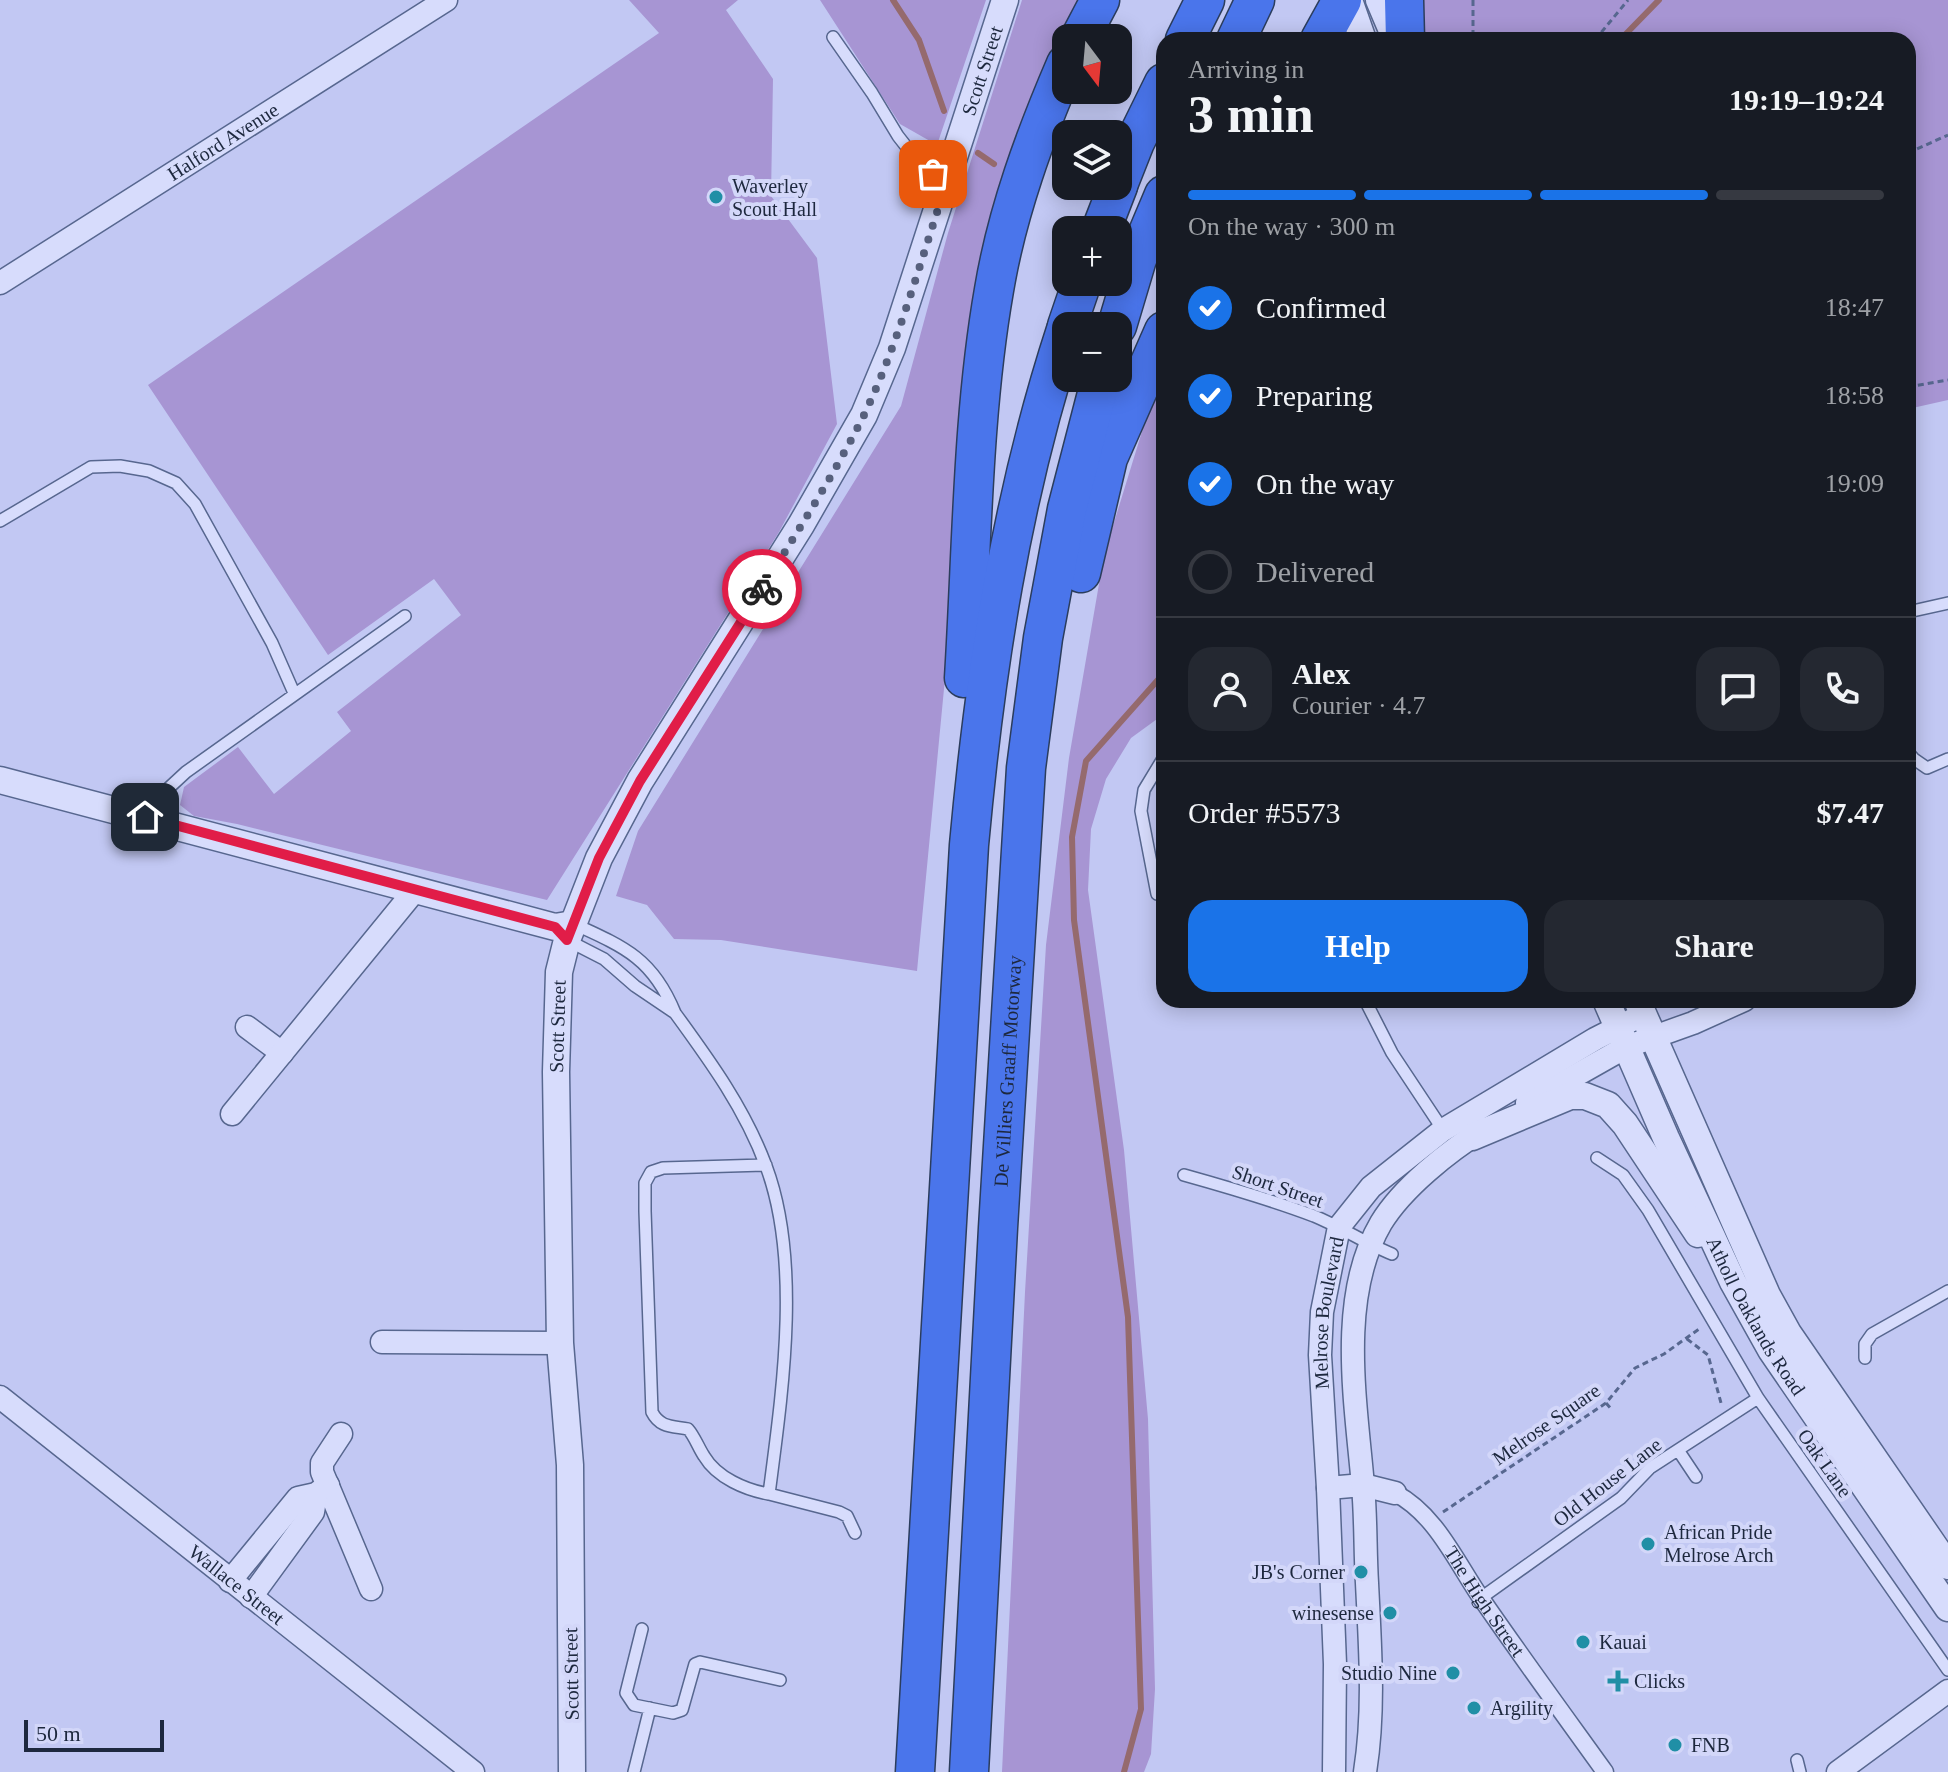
<!DOCTYPE html>
<html lang="en">
<head>
<meta charset="utf-8">
<style>
  :root { --surface:#171b24; --page:#242831; --text:#f1f3f6; --muted:#9ea1a6; --line:#363941; --accent:#1a73e8 }
  body { margin:0; font-family:Georgia,serif; background:var(--page); color:var(--text); height:100vh; display:flex; flex-direction:column; font-size:30px; white-space:nowrap }
  * { box-sizing:border-box; margin:0 }
  p { font-size:26px; color:var(--muted) }
  .icon { flex:none; width:44px; height:44px; fill:none; stroke:currentColor; stroke-width:2; stroke-linecap:round; stroke-linejoin:round }
  .map { position:relative; flex:1; overflow:hidden }
  .panel { position:absolute; left:1156px; top:32px; width:760px; height:976px; display:flex; flex-direction:column; background:var(--surface); border-radius:24px; box-shadow:0 4px 20px #0003 }
  .panel>* { flex:none }
  .needle { width:52px; rotate:164deg }
  .fabs { position:absolute; left:1052px; top:24px; display:grid; gap:16px }
  .fabs a { display:grid; place-items:center; width:80px; height:80px; border-radius:16px; background:var(--surface); box-shadow:0 4px 20px #0003; font-size:40px }
  .scale { position:absolute; left:24px; bottom:20px; width:140px; box-sizing:border-box; padding-left:8px; border:4px solid #1d283e; border-top:0; font-size:22px; line-height:28px; white-space:nowrap; color:#1d283e; -webkit-text-stroke:6px #d3d7f9; paint-order:stroke }
  .pin { position:absolute; display:grid; place-items:center; width:68px; height:68px; color:#fff; margin:-34px; border-radius:16px; box-shadow:0 4px 12px #0006 }
  .courier { position:absolute; display:grid; place-items:center; width:80px; height:80px; margin:-40px; border:6px solid #e11d48; border-radius:50%; background:#fff; color:#222; box-shadow:0 2px 10px #0007 }
  .overview em { font-style:normal; font-weight:600 }
  .overview div { display:flex; flex-direction:column-reverse }
  .overview { display:flex; align-items:center; justify-content:space-between; height:136px; padding:0 32px }
  h1 { font-size:52px; font-weight:600; line-height:60px }
  .bar { display:grid; grid-template-columns:repeat(4,1fr); gap:12px 8px; align-content:center; height:96px; padding:0 32px }
  .bar i { height:10px; border-radius:6px; background:var(--line) }
  .bar .active { background:var(--accent) }
  .bar p { grid-column:span 4 }
  .line { display:flex; align-items:center; gap:20px; padding:0 32px; border-top:2px solid var(--line) }
  .line div { flex:1 }
  .round { display:grid; place-items:center; flex:none; width:84px; height:84px; border-radius:24px; background:var(--page) }
  ol { padding:0 32px; list-style:none }
  li { display:flex; align-items:center; gap:24px; height:88px }
  li p { margin-inline-start:auto }
  li .icon { padding:8px; border-radius:50%; background:var(--accent); color:#fff; stroke-width:4 }
  li:last-child { color:var(--muted) }
  li i { width:44px; height:44px; border:4px solid var(--line); border-radius:50% }
  .primary-button { display:flex; gap:16px; margin-top:auto; padding:16px 32px }
  .primary-button a { flex:1; height:92px; border-radius:24px; background:var(--accent); color:#fff; font-size:32px; font-weight:600; line-height:92px; text-align:center }
  .primary-button a+a { background:var(--page); color:var(--text) }
  .map>svg:first-child { display:block }
</style>
</head>
<body>
<div class="map">
<svg width="1948" height="1772" viewBox="0 0 1948 1772">
  <rect width="100%" height="100%" fill="#c2c8f3"/>
  <!-- green -->
  <path fill="#a795d3" d="M629,0h109l-12,10 47,69 -2,117 46,62 20,166 -58,108 -232,368 -310,-76 -43,-8 -14,-11 4,-18 54,-40 36,47 77,-63 -14,-19 124,-97 -27,-36 -106,76 -180,-270 511,-352z
    M820,0h166l-49,145 -37,-21z
    M1022,0h60l-22,38 -44,113 -59,402 -40,418 -196,-31 -47,-1 -27,-34 -31,-9 22,-65 263,-425 47,-173z
    M1420,0h528v400l-40,9v-369h-486z
    M1164,381v333l-33,24 -25,41 -15,50 -3,61 36,260 24,269 7,270 -4,65 -7,18h-142l23,-480 21,-347 23,-187 35,-203 44,-143z"/>
  <g fill="none" stroke-linecap="round" stroke-linejoin="round">
    <!-- stream -->
    <path stroke="#956a6d" stroke-width="6" d="M893,0l26,40 25,71
      M1620,40l39,-40
      M978,153l16,11
      M1124,1772l17,-63 -13,-392 -54,-397 -2,-83 14,-76 78,-88"/>
    <defs>
      <path id="service" d="M833,37l39,56 26,43 22,28 25,20
        M0,521l91,-54 29,-1 29,5 27,12 19,21 77,139 22,50
        M1908,612l40,-9
        M1908,752l6,7 13,9 21,-9
        M146,816l13,-19 27,-25 219,-156
        M1157,894l-16,-83 3,-21 20,-33
        M574,924c51,23 79,35 101,89 35,48 70,96 91,153 36,96 16,228 3,328 -23,-4 -52,-16 -65,-38 -6,-9 -9,-19 -16,-27 -15,-3 -28,-1 -36,-17l-7,-201v-28l6,-11 12,-4 103,-3
        M567,940l37,19 31,27 40,27
        M1365,1000l27,53 53,80
        M1597,1158l26,17 25,35 110,188 190,272
        M1184,1175c43,12 88,25 130,41 27,11 51,27 78,38
        M1865,1358v-14l7,-10 76,-43
        M1678,1450l18,27
        M769,1494l70,18 8,4 8,17
        M1481,1598l140,-100 29,-30 108,-70
        M642,1629l-16,64 8,12 39,8 9,-3 13,-46 5,-2 80,18
        M1797,1760l3,12
        M634,1772l16,-64"/>
      <g id="pedestrian">
        <path id="s1" d="M1395,1493c42,22 62,71 88,108 40,58 81,114 122,171"/>
      </g>
      <g id="minor">
        <path id="s2" d="M0,283l446,-283"/>
        <path d="M247,1027l35,26"/>
        <path d="M1527,1103l99,-56 67,-24 51,-23"/>
        <path d="M232,1114l184,-225"/>
        <path d="M382,1342l178,1"/>
        <path id="s3" d="M0,1397l473,375"/>
        <path d="M341,1434l-19,29v9l49,117"/>
        <path d="M1328,1488l35,-3 32,8"/>
        <path d="M230,1581l68,-83 18,-4 12,-9"/>
        <path d="M251,1597l62,-85 3,-18"/>
        <path id="s4" d="M1334,1772l1,-108 -7,-176 -8,-133 2,-43 17,-85 32,-40 72,-57 152,-91 49,-25"/>
        <path d="M1365,1772c10,-63 5,-126 2,-189 -2,-32 -1,-65 -4,-97 -7,-83 -26,-188 18,-263 22,-36 68,-72 103,-94"/>
        <path d="M1838,1772l110,-81"/>
      </g>
      <g id="tertiary">
        <path d="M1349,0l14,40"/>
        <path d="M1379,0l17,40"/>
        <path d="M0,780l555,147 18,-3"/>
        <path id="s5" d="M1606,1000l60,138 67,144 38,68 177,258"/>
        <path d="M1637,1000l130,295 21,38 160,233"/>
        <path d="M1472,1137l98,-41h15l23,9 17,19 73,110"/>
        <path id="s6" d="M572,1772l-2,-307 -10,-122 -4,-271 3,-100 8,-32 32,-82 41,-77 161,-256 63,-110 28,-67 113,-348"/>
      </g>
      <g id="motorway">
        <path d="M1404,0l1,40"/>
        <path d="M1080,38l20,-38"/>
        <path d="M1185,40l20,-40"/>
        <path d="M1236,40l19,-40"/>
        <path d="M1320,40l22,-40"/>
        <path d="M1118,185l17,-43 29,-59"/>
        <path d="M1101,230l17,-44"/>
        <path d="M1067,326l15,-44"/>
        <path d="M1117,326l20,-67 27,-64"/>
        <path d="M1081,573l27,-115 56,-127"/>
        <path d="M964,678c8,-128 8,-262 30,-388 13,-78 41,-154 72,-226"/>
        <path d="M915,1772l54,-927c16,-175 42,-347 97,-515"/>
        <path id="s7" d="M969,1772l29,-544 28,-460 17,-130 24,-129 34,-131"/>
      </g>
    </defs>
    <!-- service casing -->
    <use href="#service" stroke="#57678f" stroke-width="14"/>
    <!-- pedestrian casing -->
    <use href="#pedestrian" stroke="#57678f" stroke-width="19"/>
    <!-- minor casing -->
    <use href="#minor" stroke="#57678f" stroke-width="25"/>
    <!-- tertiary casing -->
    <use href="#tertiary" stroke="#57678f" stroke-width="29"/>
    <!-- motorway casing -->
    <use href="#motorway" stroke="#2b3d5d" stroke-width="41"/>
    <!-- path -->
    <path stroke="#57678f" stroke-width="3" stroke-dasharray="6 4" stroke-linecap="butt" d="M1473,0v40
      M1595,40l33,-40
      M1908,153l40,-18
      M1908,387l40,-7
      M1687,1339l21,16 13,48
      M1606,1403l6,7
      M1443,1512l163,-109 29,-35 29,-14 35,-25"/>
    <!-- service -->
    <use href="#service" stroke="#d7dcfc" stroke-width="11"/>
    <!-- pedestrian -->
    <use href="#pedestrian" stroke="#d7dcfc" stroke-width="16"/>
    <!-- minor -->
    <use href="#minor" stroke="#d7dcfc" stroke-width="22"/>
    <!-- tertiary -->
    <use href="#tertiary" stroke="#d7dcfc" stroke-width="26"/>
    <!-- motorway -->
    <use href="#motorway" stroke="#4a75eb" stroke-width="38"/>
  </g>
  <g fill="none" stroke-linecap="round" stroke-linejoin="round">
    <!-- done -->
    <path stroke="#57607d" stroke-width="8" stroke-dasharray="0 14.4" d="M762,589c35,-57 72,-114 102,-174 35,-73 56,-153 82,-230l-13,-11"/>
    <!-- route -->
    <path stroke="#e11d48" stroke-width="10" d="M145,817l410,110 12,13 32,-82 41,-77 122,-192"/>
  </g>
  <!-- markers -->
  <g fill="#208fa6" stroke="#d3d7f9" stroke-width="3">
    <circle cx="716" cy="197" r="8"/>
    <circle cx="1648" cy="1544" r="8"/>
    <circle cx="1361" cy="1572" r="8"/>
    <circle cx="1390" cy="1613" r="8"/>
    <circle cx="1583" cy="1642" r="8"/>
    <circle cx="1453" cy="1673" r="8"/>
    <path d="M1614 1669h8v8h8v8h-8v8h-8v-8h-8v-8h8z"/>
    <circle cx="1474" cy="1708" r="8"/>
    <circle cx="1675" cy="1745" r="8"/>
  </g>
  <g text-anchor="middle" dominant-baseline="central" stroke-width="8" stroke-linejoin="round" paint-order="stroke">
    <!-- street labels -->
    <g font-size="20" fill="#1d283e" stroke="#d3d7f9">
      <text stroke="none"><textPath href="#s6" startOffset="1802">Scott Street</textPath></text>
      <text stroke="none"><textPath href="#s2" startOffset="264">Halford Avenue</textPath></text>
      <text stroke="none"><textPath href="#s6" startOffset="746">Scott Street</textPath></text>
      <text stroke="none"><textPath href="#s7" startOffset="702">De Villiers Graaff Motorway</textPath></text>
      <text transform="translate(1278 1186) rotate(19)">Short Street</text>
      <text stroke="none"><textPath href="#s4" startOffset="460">Melrose Boulevard</textPath></text>
      <text stroke="none"><textPath href="#s5" startOffset="350">Atholl Oaklands Road</textPath></text>
      <text transform="translate(1546 1424) rotate(-35)">Melrose Square</text>
      <text transform="translate(1825 1463) rotate(55)">Oak Lane</text>
      <text transform="translate(1607 1482) rotate(-38)">Old House Lane</text>
      <text stroke="none"><textPath href="#s3" startOffset="302">Wallace Street</textPath></text>
      <text stroke="none"><textPath href="#s1" startOffset="142">The High Street</textPath></text>
      <text transform="translate(571 1674) rotate(-91)">Scott Street</text>
    </g>
    <!-- poi labels -->
    <g font-size="20" fill="#1d283e" stroke="#d3d7f9" text-anchor="start">
      <text x="732" y="186">Waverley<tspan x="732" dy="23">Scout Hall</tspan></text>
      <text x="1664" y="1532">African Pride<tspan x="1664" dy="23">Melrose Arch</tspan></text>
      <text x="1345" y="1572" text-anchor="end">JB's Corner</text>
      <text x="1374" y="1613" text-anchor="end">winesense</text>
      <text x="1599" y="1642">Kauai</text>
      <text x="1437" y="1673" text-anchor="end">Studio Nine</text>
      <text x="1634" y="1681">Clicks</text>
      <text x="1490" y="1708">Argility</text>
      <text x="1691" y="1745">FNB</text>
    </g>
  </g>
</svg>
<div class="fabs">
<a><svg class="needle" viewBox="-14 -14 28 28"><path d="M0-13l5 13h-10z" fill="#e53935"/><path d="M0 13l5-13h-10z" fill="#9ea1a6"/></svg></a>
<a><svg class="icon" aria-label="layers" viewBox="0 0 24 24"><path d="M12 4l9 5-9 5-9-5zM3 14l9 5 9-5"/></svg></a>
<a>+</a>
<a>−</a>
</div>
<div class="scale">50 m</div>
<div class="pin" style="left:933px;top:174px;background:#ea580c"><svg class="icon" aria-label="bag" viewBox="0 0 24 24"><path d="M5 8h14l-1 12H6zM9 8a3 3 0 0 1 6 0"/></svg></div>
<div class="pin" style="left:145px;top:817px;background:#1f2937"><svg class="icon" aria-label="home" viewBox="0 0 24 24"><path d="M3 11l9-7 9 7M6 9v11h12V9"/></svg></div>
<div class="courier" style="left:762px;top:589px"><svg class="icon" aria-label="bike" viewBox="0 0 24 24"><circle cx="6" cy="16" r="4"/><circle cx="18" cy="16" r="4"/><path d="M6 16l4-8h5l3 8M10 8l3 8H6M13 5h3"/></svg></div>
<section class="panel">
<div class="overview"><div><h1>3 min</h1><p>Arriving in</p></div><em>19:19–19:24</em></div>
<div class="bar"><i class="active"></i><i class="active"></i><i class="active"></i><i></i><p>On the way · 300 m</p></div>
<ol>
<li><svg class="icon" aria-label="check" viewBox="0 0 24 24"><path d="M5 12l5 5 9-10"/></svg>Confirmed<p>18:47</p></li>
<li><svg class="icon" aria-label="check" viewBox="0 0 24 24"><path d="M5 12l5 5 9-10"/></svg>Preparing<p>18:58</p></li>
<li><svg class="icon" aria-label="check" viewBox="0 0 24 24"><path d="M5 12l5 5 9-10"/></svg>On the way<p>19:09</p></li>
<li><i></i>Delivered</li>
</ol>
<div class="line" style="height:144px"><a class="round"><svg class="icon" aria-label="person" viewBox="0 0 24 24"><circle cx="12" cy="8" r="4"/><path d="M4 21q1-7 8-7t8 7"/></svg></a><div><b>Alex</b><p>Courier · 4.7</p></div><a class="round"><svg class="icon" aria-label="chat" viewBox="0 0 24 24"><path d="M4 5h16v11H9l-5 4z"/></svg></a><a class="round"><svg class="icon" aria-label="phone" viewBox="0 0 24 24"><path d="M5 4h4l2 5-3 2q2 4 5 5l2-3 5 2v4C11 20 4 13 5 4z"/></svg></a></div>
<div class="line" style="height:104px"><div>Order #5573</div><b>$7.47</b></div>
<div class="primary-button"><a>Help</a><a>Share</a></div>
</section>
</div>
</body>
</html>
